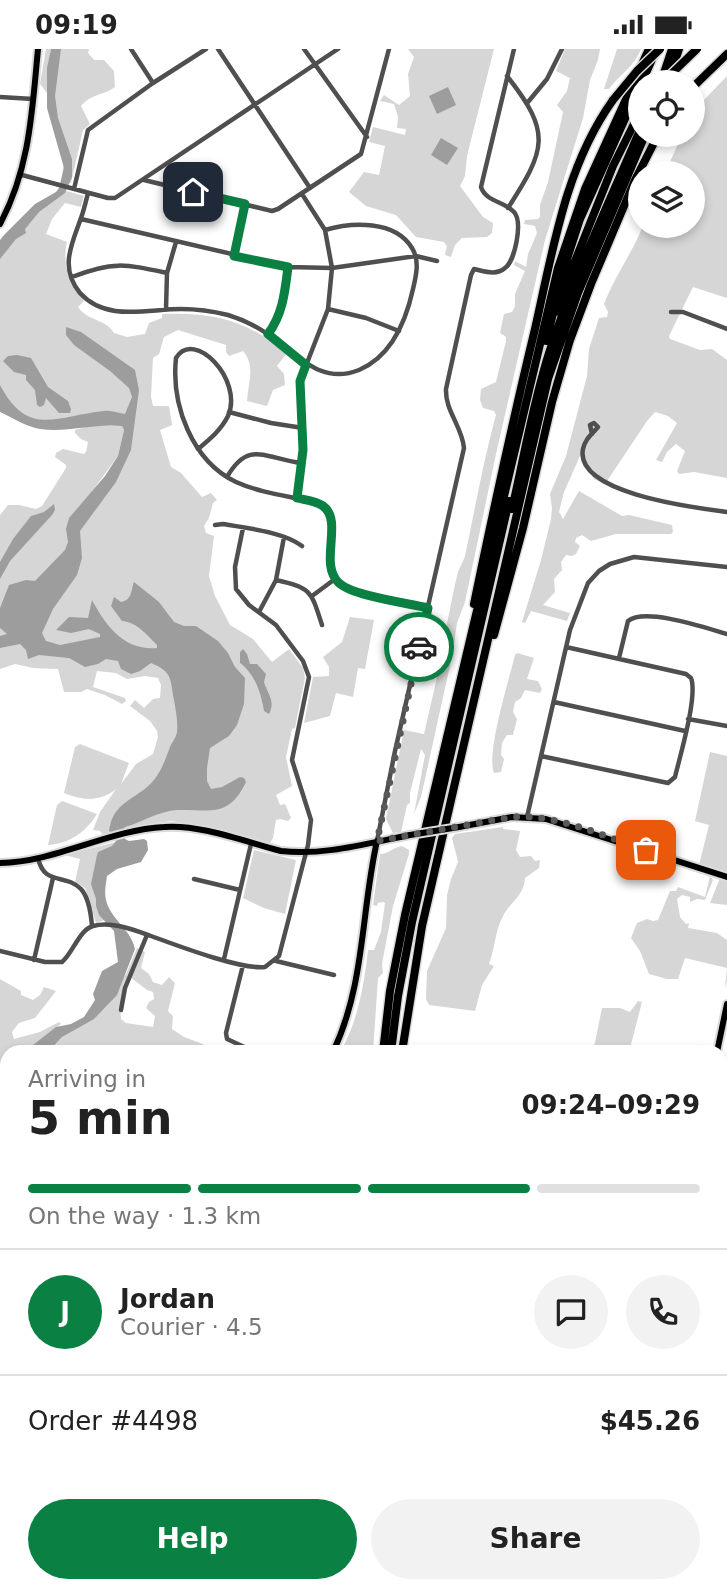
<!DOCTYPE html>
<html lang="en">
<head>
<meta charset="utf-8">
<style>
  :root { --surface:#fff; --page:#f2f2f2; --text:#222; --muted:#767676; --line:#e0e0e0; --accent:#0b8043 }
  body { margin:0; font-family:"DejaVu Sans",sans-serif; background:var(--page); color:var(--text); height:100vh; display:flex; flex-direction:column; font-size:26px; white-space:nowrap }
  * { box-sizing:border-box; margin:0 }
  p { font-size:23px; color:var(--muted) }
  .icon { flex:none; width:38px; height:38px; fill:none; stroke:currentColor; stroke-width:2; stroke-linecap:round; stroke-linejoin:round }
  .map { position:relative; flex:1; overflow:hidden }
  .drawer { position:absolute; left:0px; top:996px; width:728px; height:548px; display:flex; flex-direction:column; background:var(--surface); border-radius:21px 21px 0 0; box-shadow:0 4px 10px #0003 }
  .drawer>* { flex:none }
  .buttons { position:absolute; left:628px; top:21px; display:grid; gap:14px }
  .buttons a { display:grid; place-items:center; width:77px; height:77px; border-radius:50%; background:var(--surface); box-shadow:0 4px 10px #0003; font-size:35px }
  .pin { position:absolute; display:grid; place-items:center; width:60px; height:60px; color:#fff; margin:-30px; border-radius:14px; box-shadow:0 4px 10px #0006 }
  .courier { position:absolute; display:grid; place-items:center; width:70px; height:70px; margin:-35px; border:5px solid #0b8043; border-radius:50%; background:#fff; color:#222; box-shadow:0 2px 9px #0007 }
  .headline em { font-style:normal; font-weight:700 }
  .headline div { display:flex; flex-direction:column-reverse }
  .headline { display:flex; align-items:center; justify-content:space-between; height:119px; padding:0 28px }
  h1 { font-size:46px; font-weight:700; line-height:52px }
  .bar { display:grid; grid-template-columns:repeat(4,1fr); gap:10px 7px; align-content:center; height:84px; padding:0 28px }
  .bar i { height:9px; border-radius:5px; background:var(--line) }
  .bar .active { background:var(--accent) }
  .bar p { grid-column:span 4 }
  .line { display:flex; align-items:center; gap:18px; padding:0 28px; border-top:2px solid var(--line) }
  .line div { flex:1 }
  .round { display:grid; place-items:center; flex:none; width:74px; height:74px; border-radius:37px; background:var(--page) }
  .action { display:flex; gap:14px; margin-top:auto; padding:14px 28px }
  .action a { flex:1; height:80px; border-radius:42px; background:var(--accent); color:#fff; font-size:28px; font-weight:700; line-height:80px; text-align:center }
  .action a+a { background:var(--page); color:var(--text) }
  .status { display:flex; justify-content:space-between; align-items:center; height:49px; padding:0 35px; background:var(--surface); direction:ltr }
  .status svg { height:19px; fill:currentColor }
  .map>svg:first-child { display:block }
</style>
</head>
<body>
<div class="status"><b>09:19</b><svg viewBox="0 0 49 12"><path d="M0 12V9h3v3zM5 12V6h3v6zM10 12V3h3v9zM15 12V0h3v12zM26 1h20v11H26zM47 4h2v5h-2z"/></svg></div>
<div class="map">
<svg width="727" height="1543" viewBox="0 0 727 1543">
  <rect width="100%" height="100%" fill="#fff"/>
  <!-- green -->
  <path fill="#d6d6d6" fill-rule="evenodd" d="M46,0h5l-1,4 8,13 3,-17h28l-1,4 6,7h10l10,11 1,16c-12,9 -23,6 -34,19l9,18 -7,6 -12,53 -10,-1 3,-21 -17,-79v11l-7,-9z
    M408,0h86l-27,107 -2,20 -5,10 23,31 10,6 -1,10 -5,4 -25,1 -7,7 -4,12 -6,-2 2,-9 -3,-4 -28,-5 -20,-22 -30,-9 -17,-14 15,-20 15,3 6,-29 -16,-4 4,-15 32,8 1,-6 -9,-1 1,-11 -4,-13 -14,-3 4,-6 15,10 11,-9 -2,-22 6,-17z
    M565,0h35l-2,11 -8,20 -7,38 -38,122 -49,214 -31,148 -8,21 -4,28 -6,6 -6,-3 -1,-5c8,-24 11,-49 17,-73 1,-7 6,-13 8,-20 10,-47 18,-94 31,-141l-2,-4 -11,-3 -3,-8 1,-11 15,-7 10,-41v-4l-6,-4 4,-19 8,-2 3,-6v-12l10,-23 -11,-6 1,-4 11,6 2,-13 9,-21 -2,-7 -11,-2 1,-4 13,-1 2,-2v-12l8,-23 15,-70 -6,-7 10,-14 3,-13 -14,-7z
    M617,0h24c-7,18 -21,25 -32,40h-5z
    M727,27v222l-34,-11 -24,49 1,3 30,11 12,-1 15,11v118l-33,-6 -15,2 -2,-3 8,-20 -9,-7 -9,8 -5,10 -6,-2 21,-37 -9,-7 -13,-4 -8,9 -42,63 -11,-5 -14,-23 -16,36 -5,20 4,7 16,-28 43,25 7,-1 43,10 1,7 -2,2h-55l-25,7 -9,-6 -6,3 -1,4 5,4 -4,8 -4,2 -6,-1 -5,7 1,8 -8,9 1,13 -12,13 27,8 -3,8 -36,-10 -6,12 -3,-1 19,-62 10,-41 1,-11 -2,-14 16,-38 21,-80 2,-27 10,-31 8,-1 1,-5 -4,-8c11,-28 28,-51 39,-78h50v-53h-28l17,-38h11v-18l9,-15z
    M63,141l21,6 -3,11 -16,-4 -13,16 -6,15 21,8c-5,22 2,42 17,59l-6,6c9,14 28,12 36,26l13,4 18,-3 4,-11 13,-5v-4c52,-2 84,6 125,39l-10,13 7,8 1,11 -12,5 -6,16 -20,-5c1,-18 9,-34 -4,-50l-14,5 -3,-4v-7l-48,-15 -14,7 -5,17 -6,4 -2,39 2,9h16l3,19 -12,5 11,37 10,6 21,24 9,-4 6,7 -4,3 -4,15 -5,8 2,7 8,3 -5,40 6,20 15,29 23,14 19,23 17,-13 14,19 2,10 -10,50 -3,1 -6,28 6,29 -16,9 4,10 5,-1 6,14 -3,3 -8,-2 -4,1 -3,18 -3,5 -98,-22 -17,2 -51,13 -4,-5 -7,-1 7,-18 16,-23c-16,13 -33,12 -52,4l11,-46 5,-3 49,19 -8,21 15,-20 17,-10 5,-17 -1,-6 -7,-10 -20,-15 5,-6 9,8 9,-9 7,-1 1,-13 -3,-7 -13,-2 -18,3 -11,-6 -19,-2 -4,16 32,11 1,3 -4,3 -17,-9 -18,-6 -6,3h-17l-6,-23 -25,-1 -18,-4 -15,5v-154l8,-10h11l17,4 6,-3 24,-38v-3l-11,-8 1,-4 7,-4 21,5 2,-2 2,-10 -7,-3 -6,-6v-3l18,-5 29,1 2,4 -6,26 -36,49 35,-38 10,-44 -79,1 -48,-17v-165z
    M350,568l24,3 -9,49 -7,-1 -5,29 -17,-4 -6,23 -26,7 9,-46 16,-1v-9l-6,-10 19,-15z
    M517,604l17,5 -7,21 11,2 4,8 -2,4 -15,-3 -4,8 -6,4 -2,10 4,7 -4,16h-6l-5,8 -1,12 3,4 -3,13 -7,1c-8,-20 15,-93 21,-118z
    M451,612l-30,136 -7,17 11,-59 -4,-6 -11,44v10l-3,2 -6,27 -8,1 -7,-14 18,-89 20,4 14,-61 7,-10z
    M710,703l17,4v117l-28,-8 10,-40 -14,-4z
    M62,752l35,13c-11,18 -28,30 -49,31l9,-40z
    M503,778v2l17,2 -4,19 4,7 11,-1 4,5 5,-1 -1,8 -14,10c-1,18 -14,23 -22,38 -8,15 -8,32 -14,48l5,2 -12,19 -7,26 -46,-6 -3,-6 1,-28 19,-43 1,-33 4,-16 7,-17 -6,-24 3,-4z
    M120,792l-21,43 11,34 -14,5 -11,-35 -10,-6 5,-23 -15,-4z
    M402,797l7,4v4l-16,52 -11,58 1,9 -5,5 -5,74h-33c18,-30 24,-67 28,-102h6l7,-18 4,-29 -2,-1 -5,1 -1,3 -4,-1 7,-51c9,0 13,-7 22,-8z
    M254,801l42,10 -11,54 -21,-6 -21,-10z
    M710,827l3,4 -8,20 -8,-1 -7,3v-5l-8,-2 -5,4 3,18 6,7 3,-1 -1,5 29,5 10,7v41l-2,8 2,-21 -42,-10 -7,21h-11l-18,-5 -9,-23 -9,-13 6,-15 10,-4 6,2 5,-1 12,-29h6l2,-4 27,10z
    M720,829l7,2v25l-17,-2z
    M137,899l8,4 -4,16 8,6 4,8 9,3 7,-8 6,6 -7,28 5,5 -1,13 12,8 19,7 1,8h-156l14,-15 20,-14 44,-49zM130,928l17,13 6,2 1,7 -5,3 -3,6 9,8 -2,11 -27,-4 -5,-4 -1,-15z
    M0,930l21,12v4l12,5 7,-5 4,-8 12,4 -21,27 -16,5 -7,9 2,7 26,-7 19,-10 2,2 -37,28h-17v10l-7,5z
    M638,952l4,1 -13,50h-36l9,-44h18l10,4z
    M7,1028v69l-7,1v-67z
    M721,1028l6,1v144l-6,-1z
    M0,1161l7,2v157l-7,-6z
    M0,1353h7v50l-7,-2z
    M721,1355l6,1v155l-6,-2z
    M0,1410l7,2v124l219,1 -2,6h-224z
    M593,1537v-1l63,1 -2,6h-62z"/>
  <!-- water -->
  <path fill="#9d9d9d" d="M51,0h10l-6,47 3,22 14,41v18l-7,16 -26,19 -14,17 1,4 -10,6 -16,20v-19l4,-5 31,-31 21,-12 3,-4 5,-20 -17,-60v-40z
    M448,38l8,18 -19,9 -8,-18z
    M441,89l17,10 -11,17 -16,-10z
    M66,278l15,5 54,38 4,20 -8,60 -15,32 -36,49 2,27 -5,17 -24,34 -11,24 4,8 14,4 40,-8v-3l-11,-5 -18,4 -15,-3 13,-13 19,1 4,-18c13,24 31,51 65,48v-3c-10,-10 -20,-23 -35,-24l-11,-15 3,-9 7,5c12,-2 10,-14 13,-20l25,20 15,20 10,4h12l22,15 10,12 7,14 10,11 -1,26 -7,21 -8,11 -19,12 -3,20v13l4,8 11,-2 18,-10 4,1 2,4c-18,37 -36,27 -69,28 -18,1 -35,12 -52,17l-3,4 3,8 4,2 15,-2 3,2 1,9 -7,12 -24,7 -10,7c-1,8 -3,16 -1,24 4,19 25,29 29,49l-18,46 -23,24 -32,18 -14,15h-24l32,-25 15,-3 13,-7 11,-17 -2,-6 9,-23 16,-9 -4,-31 -15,-16 -3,-9v-7l-5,-15 6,-29 1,-3 14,-6 4,-5 -3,-8 -4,-2c4,-26 19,-29 37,-43 14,-12 18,-25 24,-41 2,-5 6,-9 7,-15 1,-10 -1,-21 -3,-32 -4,-21 -1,-28 -23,-37l-11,8 -9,3 -10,-5 -3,-8 -12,-2 -8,5 -13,3 -16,-9 -30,-3 -11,4 -2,-9 -6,-6 -20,4v-12l7,-2 -7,-6v-20l9,-23 17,-5 9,1 30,-31 3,-8 -2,-13 3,-11 36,-42 13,-20 6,-26 -2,-4c-28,-3 -55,7 -82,3 -15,-3 -27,-11 -40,-17v-27c28,53 56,31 104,26 7,-1 13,2 21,3l7,-17 -3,-9 -19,-17 -36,-26 -8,-10z
    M17,306l14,3 17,29 20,14 3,8 -1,4h-11l-13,-15 -2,7 -4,2 -3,-2 -2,-15 -9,-10v-5l-12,-3 -11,-11 5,-5z
    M54,455l1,6 -3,5 -42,46 -10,18v-17l13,-23 18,-23 13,-4z
    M243,600l4,5 3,10h7l9,10 -2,8c3,11 12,19 5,32l-5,-3c-3,-18 -9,-37 -24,-48v-11z"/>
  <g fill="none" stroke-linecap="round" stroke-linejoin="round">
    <!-- stream -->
    <path stroke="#9d9d9d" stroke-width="2" d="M481,1536l6,7"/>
    <defs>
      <path id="major" d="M0,175c30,-56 32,-113 38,-175
        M459,778l53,-10 34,2 181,58
        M0,814c56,-1 108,-33 164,-36 36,-3 82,15 117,24 43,5 87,-8 129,-16
        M333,1003c32,-67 28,-140 44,-211
        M717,1003l10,-48
        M0,1405l7,2
        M260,1536l1,7
        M522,1536l28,7
        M588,1543l1,-7"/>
      <path id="highway" d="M670,27l9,-27
        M642,33l12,-27
        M661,33l11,-33
        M693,38l34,-33
        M559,263l14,-46 40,-100 27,-54
        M546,292l21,-82 13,-40 60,-134
        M512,460c12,-52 21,-106 37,-156 25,-77 60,-150 91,-223
        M474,555c19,-92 39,-184 61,-275 18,-79 30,-162 78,-229
        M494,586l29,-107 29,-126 18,-62 21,-56 44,-104 23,-45
        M383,1003l7,-61 15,-76 153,-647 27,-79 64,-140
        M391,1003l7,-56 14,-74 97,-421
        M402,1003l20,-126 126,-547 30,-86 67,-158
        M336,1543l1,-7
        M347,1543l1,-7
        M353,1543l1,-7"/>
    </defs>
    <!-- major casing -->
    <use href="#major" stroke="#dbdbdb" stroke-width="10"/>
    <!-- highway casing -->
    <use href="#highway" stroke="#dbdbdb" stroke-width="11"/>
    <!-- minor -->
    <path stroke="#4f4f4f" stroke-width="4.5" d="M131,0l22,34
      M218,0l92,139
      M304,0l63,88
      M507,27c45,57 39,73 1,132
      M0,48l33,2
      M528,53l19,-23 15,-30
      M22,126l86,23h7l223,-149
      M144,131l128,31 6,-2 83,-55 28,-105
      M74,140l14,-59 65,-47 53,-34
      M88,144c-2,8 -4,17 -7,25 -9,26 -22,49 -1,75 26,29 67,16 101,16 15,0 31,2 47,6 13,4 26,10 38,18 30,19 53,53 93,37 33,-14 47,-49 54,-81 3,-13 7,-28 -1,-41 -17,-28 -60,-26 -87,-18
      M81,170l207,48 44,1 84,-12 21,5
      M234,207l11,-52
      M72,228c41,-16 53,-13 95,-4
      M166,260l1,-36 9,-31
      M328,260l38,9 33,13
      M671,263h12l44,17
      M269,285c14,-20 17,-43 19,-67
      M229,363l42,11 32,5
      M592,385l-2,-9 4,-2 4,4c-6,7 -13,12 -15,22 -9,45 115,59 144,63
      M198,400c12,-10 23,-19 30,-33 16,-36 -34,-88 -52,-58 -5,47 16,103 60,124 24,11 53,14 78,20 36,13 1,60 25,81 15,13 67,20 88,25
      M227,428c22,-38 39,-18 74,-14
      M297,449l6,-48 -3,-69 28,-72 4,-41 -7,-38 -23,-36
      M215,476l8,-1c23,4 61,8 79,22
      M276,531c36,8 35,11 46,45
      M312,547l23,-17
      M259,563l17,-32 8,-43
      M619,609l9,-37c17,-14 78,7 99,13
      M554,653l131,29
      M688,670l39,7
      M541,707l127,27 7,-6c5,-21 23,-81 16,-99l-5,-4 -120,-27
      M527,768l43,-187 18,-47 11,-12 11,-7 24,-7 93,10
      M377,792l18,-90 69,-303c-2,-22 -19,-37 -18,-59l25,-114 3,-6c10,2 22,7 31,-1 10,-7 18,-46 9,-56 -10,-11 -28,-10 -33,-25l33,-138
      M38,809c6,28 27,15 43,31 8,9 10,25 11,37
      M194,830l46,11
      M0,902l45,11h17c11,-9 17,-32 31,-36 19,-5 41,4 58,10 25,9 90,34 114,31l14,-11 29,-111 3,-25 -19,-60 17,-83 -6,-16 -27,-36 -27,-20 -13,-16 -1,-22 8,-39
      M224,910l27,-115
      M34,911l19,-82
      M276,912l58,14
      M243,916l-17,68 1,6 28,13
      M121,961l4,-22 22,-53
      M440,1543l3,-7"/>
    <!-- major -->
    <use href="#major" stroke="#000" stroke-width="6"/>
    <!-- highway -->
    <use href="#highway" stroke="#000" stroke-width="8"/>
    <defs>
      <path id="major-bridge" d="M410,786l49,-8"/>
      <path id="highway-bridge" d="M663,33l34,-33
        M613,51l24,-29 23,-22"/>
    </defs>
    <!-- major-bridge casing -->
    <use href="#major-bridge" stroke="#dbdbdb" stroke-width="10" stroke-linecap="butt"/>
    <!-- highway-bridge casing -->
    <use href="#highway-bridge" stroke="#dbdbdb" stroke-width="11" stroke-linecap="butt"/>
    <!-- major-bridge -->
    <use href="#major-bridge" stroke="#000" stroke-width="6"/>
    <!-- highway-bridge -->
    <use href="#highway-bridge" stroke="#000" stroke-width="8"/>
  </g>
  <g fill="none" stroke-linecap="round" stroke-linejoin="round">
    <!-- done -->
    <path stroke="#595959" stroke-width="7" stroke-dasharray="0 12.6" d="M419,598l-42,194 135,-24c45,-3 91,19 134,33"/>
    <!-- route -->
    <path stroke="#0b8043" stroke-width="9" d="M193,143l52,12 -11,52 54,11c-3,24 -5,47 -20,67l38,31 -6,16 3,69 -6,48c8,2 19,3 26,8 21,15 -5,58 16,77 14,13 68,20 89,25l-9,39"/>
  </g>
</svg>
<div class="buttons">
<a><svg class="icon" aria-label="locate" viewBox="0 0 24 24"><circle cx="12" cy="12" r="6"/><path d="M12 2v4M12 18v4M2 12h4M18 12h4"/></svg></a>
<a><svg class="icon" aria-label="layers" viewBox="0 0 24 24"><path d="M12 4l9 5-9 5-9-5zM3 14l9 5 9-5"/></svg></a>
</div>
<div class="pin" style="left:646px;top:801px;background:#ea580c"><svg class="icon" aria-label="bag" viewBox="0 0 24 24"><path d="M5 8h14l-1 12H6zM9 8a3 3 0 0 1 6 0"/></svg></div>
<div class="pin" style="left:193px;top:143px;background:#1f2937"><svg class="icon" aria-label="home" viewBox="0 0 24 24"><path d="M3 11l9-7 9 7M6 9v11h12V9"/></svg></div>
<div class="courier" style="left:419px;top:598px"><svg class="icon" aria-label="car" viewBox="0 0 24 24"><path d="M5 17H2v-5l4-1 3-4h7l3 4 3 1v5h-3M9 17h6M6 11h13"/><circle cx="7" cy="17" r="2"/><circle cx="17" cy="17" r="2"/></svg></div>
<section class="drawer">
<div class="headline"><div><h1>5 min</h1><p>Arriving in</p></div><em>09:24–09:29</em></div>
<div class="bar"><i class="active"></i><i class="active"></i><i class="active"></i><i></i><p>On the way · 1.3 km</p></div>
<div class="line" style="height:126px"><b class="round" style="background:var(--accent);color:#fff">J</b><div><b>Jordan</b><p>Courier · 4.5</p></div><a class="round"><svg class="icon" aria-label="chat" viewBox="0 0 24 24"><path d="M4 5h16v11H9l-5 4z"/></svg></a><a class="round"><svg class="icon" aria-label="phone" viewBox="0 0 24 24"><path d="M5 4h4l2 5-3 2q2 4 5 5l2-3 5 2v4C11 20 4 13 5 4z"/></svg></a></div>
<div class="line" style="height:91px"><div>Order #4498</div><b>$45.26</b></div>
<div class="action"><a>Help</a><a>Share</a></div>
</section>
</div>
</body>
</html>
